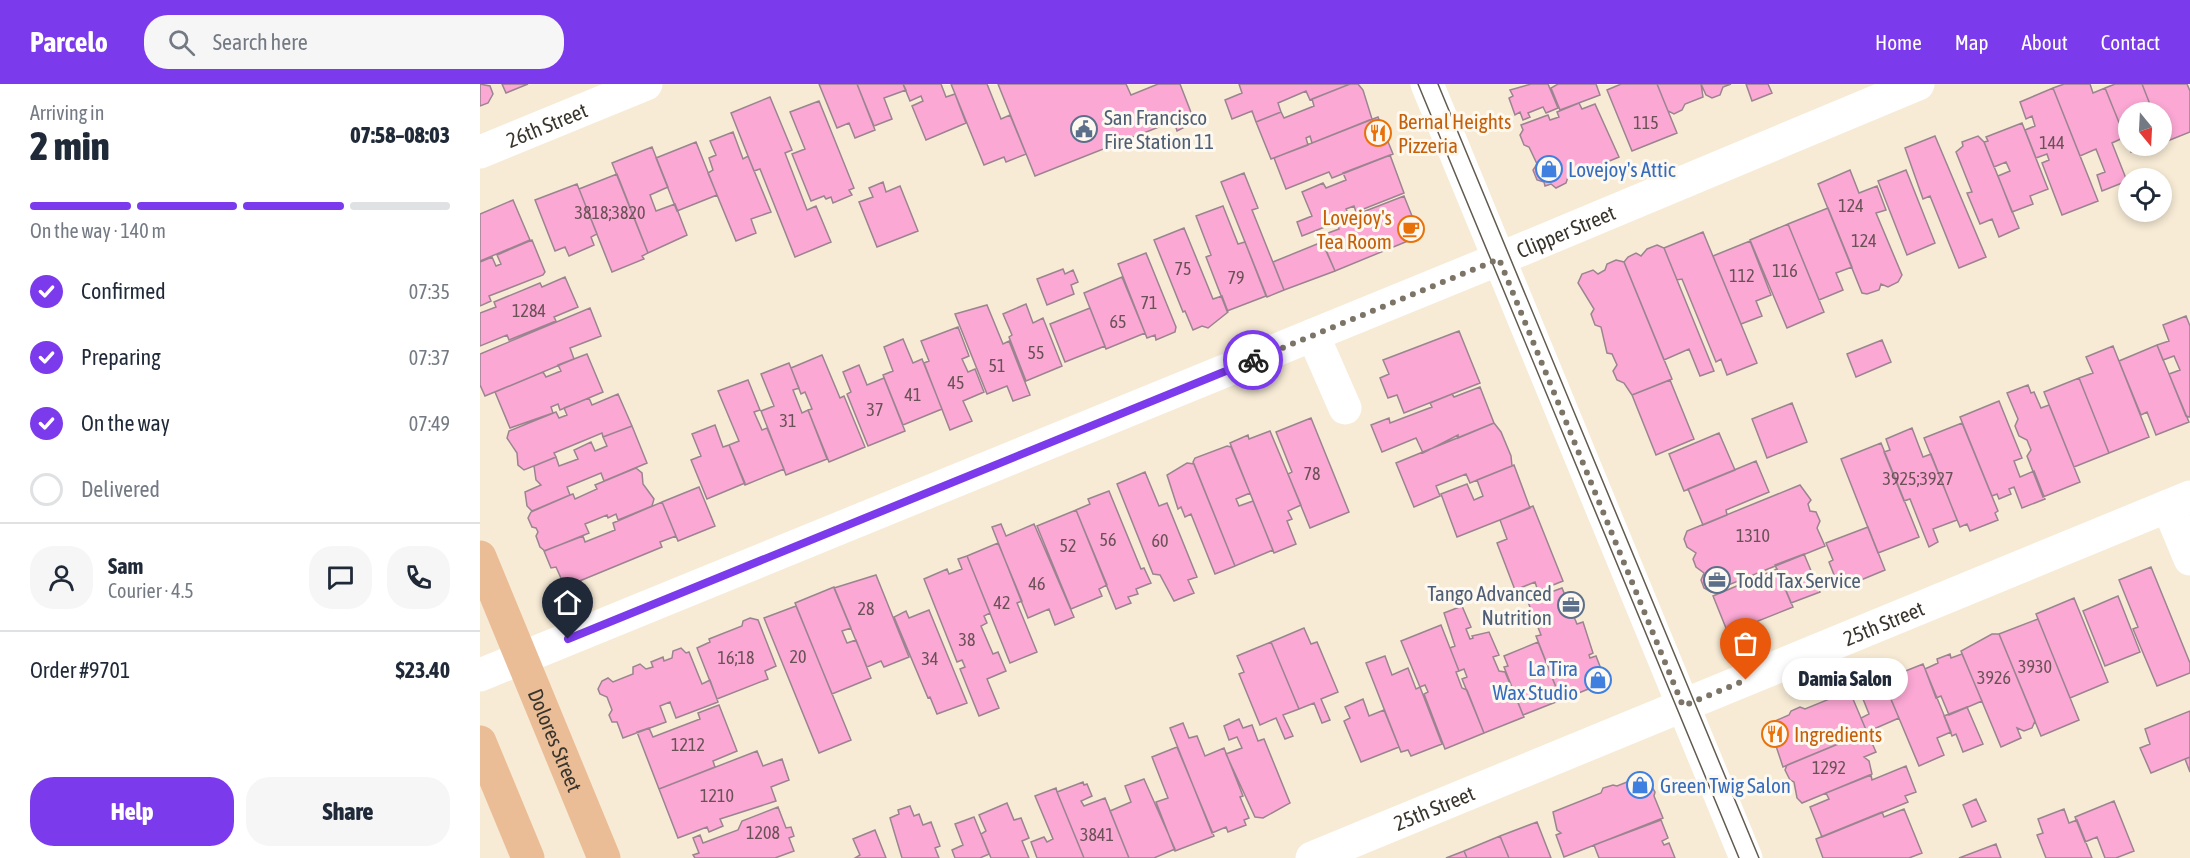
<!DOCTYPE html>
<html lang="en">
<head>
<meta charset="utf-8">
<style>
  :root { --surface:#fff; --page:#f6f6f7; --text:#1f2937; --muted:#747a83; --line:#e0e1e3; --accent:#7c3aed }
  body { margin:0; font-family:"Asap Condensed",sans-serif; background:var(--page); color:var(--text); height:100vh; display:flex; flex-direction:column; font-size:22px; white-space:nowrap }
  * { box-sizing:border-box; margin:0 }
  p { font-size:20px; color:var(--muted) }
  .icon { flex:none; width:33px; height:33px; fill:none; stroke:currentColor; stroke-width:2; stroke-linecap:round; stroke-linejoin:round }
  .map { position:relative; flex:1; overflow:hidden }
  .side { display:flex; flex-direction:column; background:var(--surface); width:480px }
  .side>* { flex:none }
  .needle { width:39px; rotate:162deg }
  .tools { position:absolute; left:1638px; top:18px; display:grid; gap:12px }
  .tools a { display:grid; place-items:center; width:54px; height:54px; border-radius:50%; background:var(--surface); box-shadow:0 3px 9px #0003; font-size:30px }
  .pin { position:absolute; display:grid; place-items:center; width:51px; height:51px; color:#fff; margin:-62px -26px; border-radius:50% 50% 50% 0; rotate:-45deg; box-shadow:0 0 6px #0007 }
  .pin .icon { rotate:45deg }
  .courier { position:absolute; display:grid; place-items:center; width:60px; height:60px; margin:-30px; border:4px solid #7c3aed; border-radius:50%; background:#fff; color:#222; box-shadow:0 2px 8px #0007 }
  .bubble { position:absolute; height:42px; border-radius:21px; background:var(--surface); box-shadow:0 3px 9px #0003; font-size:20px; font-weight:800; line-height:42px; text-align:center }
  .overview em { font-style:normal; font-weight:800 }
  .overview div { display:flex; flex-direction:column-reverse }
  .overview { display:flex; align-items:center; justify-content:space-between; height:102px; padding:0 30px }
  h1 { font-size:39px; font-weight:800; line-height:45px }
  .bar { display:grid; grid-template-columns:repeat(4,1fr); gap:9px 6px; align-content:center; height:72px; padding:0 30px }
  .bar i { height:8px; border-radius:4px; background:var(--line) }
  .bar .on { background:var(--accent) }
  .bar p { grid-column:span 4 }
  .line { display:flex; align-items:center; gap:15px; padding:0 30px; border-top:2px solid var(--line) }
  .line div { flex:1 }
  .round { display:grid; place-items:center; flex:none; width:63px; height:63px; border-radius:24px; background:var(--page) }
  ol { padding:0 30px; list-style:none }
  li { display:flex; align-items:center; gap:18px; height:66px }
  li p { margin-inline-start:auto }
  li .icon { padding:6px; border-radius:50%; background:var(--accent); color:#fff; stroke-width:4 }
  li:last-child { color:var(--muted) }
  li i { width:33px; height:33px; border:3px solid var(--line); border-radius:50% }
  .primary-button { display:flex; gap:12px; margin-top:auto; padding:12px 30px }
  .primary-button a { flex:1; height:69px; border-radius:24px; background:var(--accent); color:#fff; font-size:24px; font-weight:800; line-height:69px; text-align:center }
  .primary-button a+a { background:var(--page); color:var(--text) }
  header { display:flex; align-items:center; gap:36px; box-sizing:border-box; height:84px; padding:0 30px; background:var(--accent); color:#fff }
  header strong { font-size:28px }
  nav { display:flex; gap:33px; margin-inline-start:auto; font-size:21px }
  .search { width:420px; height:54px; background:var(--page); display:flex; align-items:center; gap:15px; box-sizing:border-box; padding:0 21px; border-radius:24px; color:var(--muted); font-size:22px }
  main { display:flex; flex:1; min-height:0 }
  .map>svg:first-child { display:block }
</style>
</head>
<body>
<header>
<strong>Parcelo</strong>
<div class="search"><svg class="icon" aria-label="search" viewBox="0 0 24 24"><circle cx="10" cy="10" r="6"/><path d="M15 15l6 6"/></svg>Search here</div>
<nav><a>Home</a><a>Map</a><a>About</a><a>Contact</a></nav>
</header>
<main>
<section class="side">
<div class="overview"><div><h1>2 min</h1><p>Arriving in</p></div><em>07:58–08:03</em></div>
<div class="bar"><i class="on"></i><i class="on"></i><i class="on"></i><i></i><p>On the way · 140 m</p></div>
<ol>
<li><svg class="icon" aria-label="check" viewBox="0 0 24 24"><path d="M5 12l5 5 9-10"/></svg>Confirmed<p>07:35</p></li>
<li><svg class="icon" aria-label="check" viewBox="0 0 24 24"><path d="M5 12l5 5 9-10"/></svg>Preparing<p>07:37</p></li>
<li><svg class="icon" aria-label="check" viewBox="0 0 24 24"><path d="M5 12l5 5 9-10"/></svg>On the way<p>07:49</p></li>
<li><i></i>Delivered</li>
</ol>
<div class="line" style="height:108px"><a class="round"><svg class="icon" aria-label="person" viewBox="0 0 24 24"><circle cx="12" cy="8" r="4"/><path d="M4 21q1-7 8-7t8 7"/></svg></a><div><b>Sam</b><p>Courier · 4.5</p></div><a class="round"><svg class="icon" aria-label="chat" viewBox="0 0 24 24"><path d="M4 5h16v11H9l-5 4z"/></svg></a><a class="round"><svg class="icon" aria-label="phone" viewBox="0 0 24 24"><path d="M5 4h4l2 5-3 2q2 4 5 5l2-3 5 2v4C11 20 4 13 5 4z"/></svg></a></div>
<div class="line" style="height:78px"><div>Order #9701</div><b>$23.40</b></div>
<div class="primary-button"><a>Help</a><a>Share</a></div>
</section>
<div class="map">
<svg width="1710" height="774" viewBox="0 0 1710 774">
  <rect width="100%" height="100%" fill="#f7ebd5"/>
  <!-- building -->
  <path fill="#fba8d4" stroke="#9b8490" stroke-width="1.5" d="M0,0l10,2 3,8 -5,9 -8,3z
    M22,0h26l-22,9z
    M339,0h38l18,46 -20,8 -6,-15 -12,5z
    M377,0h46l3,6 -22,8 8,21 -18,7z
    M423,0h38l5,13 9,-3 11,29 -40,17 -14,-34 11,-5 -2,-5 -11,5z
    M471,0h36l14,35 9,-4 16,39 -20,8 -2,-5 -20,8z
    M518,0h128l5,11 27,-11h22l12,31 -7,12 -8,4 -3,-10 -139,55z
    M759,0h111l-40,16 -4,-9 -28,12 3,9 -25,10 -4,-11 -20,8 -7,-19 17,-7z
    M870,0h8l5,6 9,29 -60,24 -2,-7 -4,2 2,7 -37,14 -15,-37 25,-10 3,6 30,-12 -2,-7z
    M1051,0h17l10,24 -12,5 -3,-6 -15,6 2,4 -7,3 -3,-8 -5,3 -6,-17 4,-2 -3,-6z
    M1078,0h38l4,11 -40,15 -9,-22z
    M1141,0h36l20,49 -45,18 -25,-61z
    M1177,0h44l2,13 -18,7 -3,6 -8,4 -6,-3z
    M1221,0h30l-8,3 -3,8 -8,3 -6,-3z
    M1266,0h22l4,9 -20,8z
    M1584,0h26l3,9 12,-5 20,49 -13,6 15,38 -25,10 -5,-16 8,-3 -9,-23 -16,7 -27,-68z
    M1635,0h27l11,28h-25v34h20l-17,6 -26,-64z
    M1662,0h45l3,7v41l-25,10 -3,-9v-21h-9z
    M1573,4l45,113 -36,14 -20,-52 7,-3 -2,-6 -11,4 -11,-28 10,-4 -3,-10 -6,3 -6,-17z
    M290,13l22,53 -7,3 22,57 9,-4 15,36 -36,15 -35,-88 -6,2 -23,-58z
    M339,17l35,87 -5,2 3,5 -19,8 -2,-6 -5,2 -2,-3 -13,5 -19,-47 13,-5 -15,-37z
    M1099,19l3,6 13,-5 24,53 -17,7 -3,6 -9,4 -5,-4 -17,7 -2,6 -10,5 -5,-4 -6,2 -1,-4 -7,-2 -4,-10 4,-6 -8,-17 -5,-2 -4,-10 3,-5 -2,-5 27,-10 2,5 9,-3 -2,-5z
    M898,33l15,37 -61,24 -3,-6 -43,17 -12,-31z
    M1542,39l26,66 -18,7 3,8 -21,8 -14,-36 12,-5 -4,-9 -12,5 -10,-25 4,-1 -2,-4z
    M253,48l10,27 5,-3 23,56 -20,7 5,14 -20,8 -28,-68 5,-3 -4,-12 7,-3 -6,-14z
    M1455,52l51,121 -27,11 -29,-72 -7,3 -18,-51z
    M1498,52l6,6 35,86 -20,9 -7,-18 -12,5 -13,-31 5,-1 -16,-40 7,-6 -1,-4z
    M216,58l21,53 -40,16 -21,-53z
    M172,63l16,40 -18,8 6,16 19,-7 12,31 -39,18 -36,-90z
    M910,71l14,38 -48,19 -2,-6 -8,3 4,8 -48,19 -5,-14 15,-6 -10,-24 21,-9 3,5 20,-8 -3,-7z
    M1370,86l9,23 18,-7 9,24 -10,3 26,62 -4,7 -10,5 -7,-3 -2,6 -12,4 -5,-1 -44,-109z
    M1426,86l29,73 -28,12 -29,-74z
    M764,89l14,35 -6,2 32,80 -17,7 -46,-115z
    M137,90l31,79 -6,3 2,3 -32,13 -33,-83z
    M403,98l3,10 14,-6 18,45 -41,16 -18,-45 14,-5 -4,-9z
    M97,100l20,50 -6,3 3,8 -25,11 -4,-9 -10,4 -20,-51z
    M924,112l16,40 -85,35 -15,-35 19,-7 -2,-7z
    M33,116l17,40 -50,21v-47z
    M743,122l15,38 7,-2 21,54 -39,15 -21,-54 5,-2 -15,-39z
    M1348,124l24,59 -16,6 7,17 -24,10 -31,-76z
    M1308,140l36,88 -37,16 -37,-88z
    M704,144l29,71 9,-3 6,16 -20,16 -6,-2 -9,4 -8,-19 -2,1 -29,-72z
    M1223,148l54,131 -30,12 -6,-16 -5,3 -34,-83 -5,1 -13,-32z
    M52,156l13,32 -2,3 -54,21 2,5 -11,5v-44l12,-5 4,9 5,-2 -4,-9z
    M1270,157l21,54 -15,6 6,15 -21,8 -28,-68z
    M842,158l13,29 -51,19 -11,-28z
    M1177,161l7,3 50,123 -14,5 -11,-27 -25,11 -40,-98 4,-5 8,-4 5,3 6,-7z
    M666,169l30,74 -1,5 -19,8 -1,-5 -8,3 -29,-74z
    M1136,176l8,2 48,117 -40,16 -8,-12 -7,-3 -4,-9 4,-6 -5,-11 -5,-1 -6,-26 -6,-2 -4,-11 3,-5 -16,-26 4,-9 11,-4 5,4 7,-4 2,-6z
    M583,185l2,5 8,-4 5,12 -7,3 3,9 -27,11 -10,-26z
    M85,193l13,30 -24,10 2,4 -47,19 -2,-5 -27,11v-33l16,-6 -2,-5 46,-19 2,4z
    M642,193l23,56 -39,16 -22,-56z
    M546,220l7,19 10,-5 19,48 -36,15 -17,-44 3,-2 -9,-21z
    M507,221l16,39 6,-3 21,54 -17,6 -6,-15 -20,8 -32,-80z
    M110,224l11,28 -31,12 4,11 -89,37 -5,-11v-31z
    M610,224l15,38 -40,16 -15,-38z
    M1706,232l4,10v91l-4,-1 -17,-42 11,-4 -6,-14 -11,4 -6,-15 12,-4 -6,-16z
    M478,243l11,29 -7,3 6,13 7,-3 9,23 -21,9 9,20 -22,9 -26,-67 5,-2 -8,-20z
    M979,247l21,52 -76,30 -7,-18 -9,3 -8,-20 9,-4 -6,-14z
    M423,255l10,24 9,-4 20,50 -39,16 -20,-50 10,-4 -9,-24z
    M1402,256l9,22 -35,15 -9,-23z
    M1677,261l32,77 -33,13 -9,-23 -6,3 -22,-54z
    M1633,262l36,91 -40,16 -30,-75 14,-5 -7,-16z
    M107,270l16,38 -43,18 -2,-6 -7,3 2,6 -43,15 -15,-36 48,-20 3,5 15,-6 -3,-6z
    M342,271l18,43 4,-2 21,51 -36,15 -21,-52 4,-1 -7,-17 -4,2 -10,-26z
    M309,279l10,25 -6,2 9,23 6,-3 19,49 -41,16 -25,-64 13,-5 -13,-32z
    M379,281l8,20 17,-7 21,53 -37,15 -21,-52 4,-2 -8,-20z
    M1599,294l30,75 -35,14 -30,-75z
    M268,296l12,30 -6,2 8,18 5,-2 17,41 -39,16 -16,-40 10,-4 -21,-50z
    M1190,296l24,59 -38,16 -24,-60z
    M1548,301l3,8 3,-1 7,16 8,-3 31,77 -37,15 -16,-41 4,-6 -4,-10 -8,-4 -4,-10 3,-7 -11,-26z
    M1000,303l14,36 -36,15v-3l-35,18 -7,-15 -34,14 -11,-27 18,-7 1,5 42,-16 -2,-4 22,-9 2,3z
    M138,310l14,32 -29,11 -1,-4 -48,20 2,4 -32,13 -6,-5 -1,-12 -10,-15 2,-7 47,-19 3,6 8,-3 -3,-7 25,-10 3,7z
    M1519,317l23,57 -8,3 6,16 14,-6 11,28 -23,9 -8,-21 -5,2 2,5 -12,5 -2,-5 -5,2 -32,-79z
    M1312,319l15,39 -40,16 -15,-39z
    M831,334l38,94 -39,16 -22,-54 4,-2 -16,-40z
    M1014,339l7,9 10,24 1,10 -42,17 -4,-9 -30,12 4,10 -26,11 -18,-44z
    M1482,339l36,88 -3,2 3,7 -28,11 -3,-7 -7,3 -36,-89z
    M235,341l8,22 6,-2 16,38 -38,16 -16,-39 10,-4 -9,-22z
    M152,342l15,37 -43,18 -3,-8 -34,14 3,8 -38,16 -5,-5 -2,-14 16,-7 -5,-5 -2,-14 22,-9 3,9 19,-7 -4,-9 17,-8 4,9 12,-5 -4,-9z
    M1432,344l11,29 8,-3 26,66 -24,9 5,13 -9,5 -19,-48 -6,2 -20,-49 6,-2 -4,-11z
    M790,347l31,74 -13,6 4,8 -5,2 9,23 -22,9 -44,-110 18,-8 1,4z
    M1239,349l16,37 -51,21 -15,-37z
    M1401,359l38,94 -41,16 -37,-94z
    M747,362l4,1 19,46 -14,6 3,7 14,-5 20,49 -38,16 -42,-104 2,-4z
    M1276,377l13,31 -43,18 1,5 -24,10 -15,-36z
    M707,379l7,1 41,102 -20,8 -24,-60 -6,3 -4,-10 -3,2 -11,-34z
    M1034,381l16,43 -73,29 -16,-43 26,-10 7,16 9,-4 -6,-16z
    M156,384l6,5 1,11 11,15 -2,7 -34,14 -2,-6 -8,4 -1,-3 -22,9 4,9 -44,18 -5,-4 -4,-11 2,-4 -2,-4 -4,-1 -4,-9 3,-6 39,-17 3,-1 2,5 22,-10 -2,-4z
    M665,388l14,34 8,-3 30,74 -9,3 6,13 -20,8 -14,-26 -7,-1 -36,-90z
    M1320,401l11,15 -3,4 2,7 6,1 4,9 -3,7 8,18 -114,46 -7,-4 -3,-8 3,-7 -8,-6 -3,-8 3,-6 -9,-6 -3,-8 3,-8z
    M219,403l16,39 -37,15 -16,-39z
    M629,407l32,78 3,-1 7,15 -15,6 2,5 -10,3 3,6 -15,6 -40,-99 14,-6 -2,-5z
    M182,418l14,34 -16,6 2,5 -97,40 -9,-20 -5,1 -7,-17 39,-15 2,6 30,-12 -2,-7z
    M1053,422l30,75 -25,10 -3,-9 -20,8 -18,-47 10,-4 -7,-19z
    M596,426l31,75 -8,4 3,7 -31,13 -34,-83z
    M521,440l5,12 28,-12 40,93 -19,8 -6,-16 -21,9 -36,-91z
    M1388,443l17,43 -41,17 -2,-4 -4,2 -9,-23 4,-2 -7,-17z
    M518,459l24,58 -5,2 20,49 -27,11 -43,-107z
    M1324,470l16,38 -29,11 -16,-38z
    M487,472l23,57 -6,3 3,7 -6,3 12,28 5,-2 8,19 -19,8 12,29 -20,8 -19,-47 5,-2 -3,-7 -5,2 -33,-83 23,-10 2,5 13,-5 -4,-10z
    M1671,483l39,96v10l-33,13 -24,-57 5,-2 -19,-47z
    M1297,485l16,38 -65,26 -15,-37z
    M396,491l33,82 -25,10 -3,-6 -14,6 -33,-79z
    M354,503l17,41 -9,3 5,12 9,-3 15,38 -39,16 -37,-91z
    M1069,503l2,5 11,-4 15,36 6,-2 10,31 -4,2 1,3 6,-2 5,13 -5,3 5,12 -40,16 -25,-64 5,-1 -13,-33 4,-1 -3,-7z
    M1638,512l22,56 -35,14 -22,-55z
    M1594,514l34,84 -38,16 -34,-84z
    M316,522l55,134 -32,13 -55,-135z
    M982,522l9,21 -5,2 4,10 3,-1 -1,-2 17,-4 10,23 -6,2 6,14 6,1 19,45 -40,16 -22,-54 5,-2 -3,-8 -5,2 -9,-23 5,-2 -11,-33z
    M449,526l38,93 -30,11 -7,-17 -2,1 -34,-81 12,-6 3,7z
    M270,534l8,2 18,46 -11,5 3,8 -51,20 -20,-51 13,-6 -1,-3 33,-13 1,-5z
    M1558,535l41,101 -38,16 -42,-102z
    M961,541l18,46 -3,1 6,16 5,2 17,43 -39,16 -21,-55 4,-2 -3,-7 -5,2 -19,-46z
    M824,544l7,16 6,-2 21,50 -17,7 9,21 -8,3 -8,-20 -15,6 -28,-67z
    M1512,550h7l36,87 -3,7 -8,3 -7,-3 4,10 -20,9 -40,-96z
    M791,558l28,67 -16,6 10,21 -8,3 -9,-21 -16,7 -21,-51 5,-2 -7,-16z
    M1058,558l23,58 -38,15 -19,-48 4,-1 -4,-10z
    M201,564l5,5 3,-1 13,32 8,-4 8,22 -42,16 -6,-16 -10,4 6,16 -43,16 -6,-16h-5l-3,-7 3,-5 -5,-13 -7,-3 -2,-5 4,-8 6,-3 5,4 20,-8v-7l7,-3 6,5 7,-2 -2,-5 12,-5 1,4 8,-3 1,-7z
    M1470,570l1,4 11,-4 20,47 -33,14 -8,-19 -5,2 -11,-29 13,-6 -1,-4z
    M905,572l7,19 16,-7 8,21 4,-2 22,57 -31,12 -3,-6 -7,2 -35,-89z
    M1443,580l28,68 -14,6 7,17 -25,11 -36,-86z
    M1394,594l8,1 17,39 -32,14 -6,-14 8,-4 -10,-25 5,-2 2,-6z
    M1364,605l6,3 17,40 -84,35 -7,-21 -6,-2 -4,-10 3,-4 -3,-5 23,-10 2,-4 9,-4 5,2 27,-11 2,-5z
    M883,615l6,17 15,-6 15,37 -38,15 -17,-41 6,-3 -5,-11z
    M239,621l18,46 -24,10 2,6 -56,22 -22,-57 12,-4 4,9 47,-18 -2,-6z
    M1487,623l16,37 -20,8 -7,-18 -4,2 -8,-20z
    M1710,627v46l-39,16 -11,-25 10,-4 -5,-15z
    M759,635l4,9 9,-3 6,16 6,-2 26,64 -27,15 -8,-1 -29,-63 16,-6 -5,-11 -8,3 -5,-14z
    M703,639l6,15 8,-2 8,20 19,-8 19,48 -3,1 9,21 -5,2 2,5 -18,7 -2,-5 -14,6 -42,-105z
    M1387,648l9,20 -12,5 5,4 3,13 -70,29 -5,-5 -3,-16 -4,-2 -5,-10 2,-5z
    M697,663l37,89 -39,15 -19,-49 12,-4 -16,-41z
    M277,667l6,15 19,-7 7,21 -18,7 5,14 -56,18 3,7 -14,6 -2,-5 -29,11 -19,-49z
    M1710,673v15l-5,-13z
    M1426,682l10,26 -11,4 3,6 -86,35 -12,-30 19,-8 -3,-6 45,-18 1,5z
    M1165,691l10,17 -1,4 9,22 -99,39 -8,-22 5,-2 -4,-3 -4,-18 48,-19 2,-5 10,-3 4,1z
    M664,695l31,70 -21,9h-25l-19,-47 21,-9 -6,-16z
    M603,698l1,3 3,-1 5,12 -11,5 3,5 21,-8 24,60h-45l-27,-66z
    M576,704l1,4 27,66h-47l-6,-16 13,-5 3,5 6,-3 -18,-43z
    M1496,715l10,22 -14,6 -9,-22z
    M1634,717l20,50 -18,7h-11l-8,-21 -12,5 -10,-25z
    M527,719l7,17 7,-2 8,20 -7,3 7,17h-38l-10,-24 5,-3 -7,-16z
    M430,722l4,10 5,-2 4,11 8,-3 9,24 -5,2 4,10h-37l-12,-40 9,-4 -1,-4z
    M298,723l8,21 5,-1 3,9 -5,2 5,13 -19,7h-80l-2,-3 6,-2 -6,-15 7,-3 3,8 35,-13 4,-9z
    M1424,725l18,44 -13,5h-86l-7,-19 66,-27 2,5z
    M1584,725l5,14 8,-3 15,38h-46l-9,-23 6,-2 -5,-14z
    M494,733l15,37 -9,4h-25l-3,-8 11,-5 -8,-21z
    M1181,736l7,18 -6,3 2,4 5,-2 6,15h-76l-5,-13z
    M1057,738l14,36h-42l-9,-22z
    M395,746l11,28h-31l5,-3 -7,-16z
    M1020,752l9,22h-42l-3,-7z
    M1516,760l5,14h-42z
    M984,767l3,7h-21z"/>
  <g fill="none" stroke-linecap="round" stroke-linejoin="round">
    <!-- minor -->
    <g stroke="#fff" stroke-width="33">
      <path d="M947,0l319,774"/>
      <path id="s1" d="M0,68l166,-68"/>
      <path d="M833,251l32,73"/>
      <path d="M1688,422l22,53"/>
      <path id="s2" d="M0,591l1019,-416 419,-175"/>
      <path id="s3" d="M832,774l878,-361"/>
    </g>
    <!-- major -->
    <g stroke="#ebbd96" stroke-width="33">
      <path id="s4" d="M0,473l124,301"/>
      <path d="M0,658l48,116"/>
    </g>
    <!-- tram -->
    <path stroke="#625b50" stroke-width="1.5" d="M938,0l321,774
      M958,0l321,774"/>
  </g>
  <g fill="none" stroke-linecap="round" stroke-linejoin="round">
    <!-- done -->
    <path stroke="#7c7467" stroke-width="6" stroke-dasharray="0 10.8" d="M773,276l246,-101 184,447 63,-26"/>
    <!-- route -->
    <path stroke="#7c3aed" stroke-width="8" d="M88,555l685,-279"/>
  </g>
  <!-- icons -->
  <defs>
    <symbol id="civic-ring" viewBox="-11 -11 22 22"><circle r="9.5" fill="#fef9f0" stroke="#5c6f8a" stroke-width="1.5"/><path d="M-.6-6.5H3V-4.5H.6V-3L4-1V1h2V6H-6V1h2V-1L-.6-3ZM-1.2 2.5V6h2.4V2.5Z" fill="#5c6f8a"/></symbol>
    <symbol id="restaurant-ring" viewBox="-11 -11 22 22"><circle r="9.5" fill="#fef9f0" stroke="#e8710a" stroke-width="1.5"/><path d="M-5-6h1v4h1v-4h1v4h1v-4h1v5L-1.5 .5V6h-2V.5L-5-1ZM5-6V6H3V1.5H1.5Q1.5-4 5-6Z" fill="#e8710a"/></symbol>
    <symbol id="shop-ring" viewBox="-11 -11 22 22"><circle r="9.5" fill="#fef9f0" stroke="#3f7fe0" stroke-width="1.5"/><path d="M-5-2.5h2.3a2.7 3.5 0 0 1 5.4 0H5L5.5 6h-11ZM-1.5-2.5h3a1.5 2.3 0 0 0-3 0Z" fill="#3f7fe0"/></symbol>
    <symbol id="cafe-ring" viewBox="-11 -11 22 22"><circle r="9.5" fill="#fef9f0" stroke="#e8710a" stroke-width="1.5"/><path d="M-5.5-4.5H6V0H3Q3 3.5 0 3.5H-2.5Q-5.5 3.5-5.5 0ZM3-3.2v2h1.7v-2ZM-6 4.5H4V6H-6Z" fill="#e8710a"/></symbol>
    <symbol id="office-ring" viewBox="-11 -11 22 22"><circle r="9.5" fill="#fef9f0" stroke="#5c6f8a" stroke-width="1.5"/><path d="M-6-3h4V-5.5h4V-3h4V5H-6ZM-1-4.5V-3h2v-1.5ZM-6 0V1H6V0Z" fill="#5c6f8a"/></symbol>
  </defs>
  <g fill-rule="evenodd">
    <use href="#civic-ring" x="589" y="30" width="30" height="30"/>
    <use href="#restaurant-ring" x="883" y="34" width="30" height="30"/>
    <use href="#shop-ring" x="1054" y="70" width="30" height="30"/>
    <use href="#cafe-ring" x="916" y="130" width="30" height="30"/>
    <use href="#office-ring" x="1222" y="481" width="30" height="30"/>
    <use href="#office-ring" x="1076" y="506" width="30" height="30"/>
    <use href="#shop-ring" x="1103" y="581" width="30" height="30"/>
    <use href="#restaurant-ring" x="1280" y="635" width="30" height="30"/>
    <use href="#shop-ring" x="1145" y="686" width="30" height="30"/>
  </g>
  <g text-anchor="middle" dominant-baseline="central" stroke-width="6" stroke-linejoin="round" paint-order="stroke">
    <!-- number labels -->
    <g font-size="18" fill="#6a5156">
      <text x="1166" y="38">115</text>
      <text x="1572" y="58">144</text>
      <text x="1371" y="121">124</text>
      <text x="130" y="128">3818;3820</text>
      <text x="1384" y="156">124</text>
      <text x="703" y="184">75</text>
      <text x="1305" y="186">116</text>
      <text x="1262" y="191">112</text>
      <text x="756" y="193">79</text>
      <text x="669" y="218">71</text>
      <text x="49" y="226">1284</text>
      <text x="638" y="237">65</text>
      <text x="556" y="268">55</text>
      <text x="517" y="281">51</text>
      <text x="476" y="298">45</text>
      <text x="433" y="310">41</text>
      <text x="395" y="325">37</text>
      <text x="308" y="336">31</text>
      <text x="832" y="389">78</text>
      <text x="1438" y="394">3925;3927</text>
      <text x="1273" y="451">1310</text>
      <text x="628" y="455">56</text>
      <text x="680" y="456">60</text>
      <text x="588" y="461">52</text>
      <text x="557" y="499">46</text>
      <text x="522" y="518">42</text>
      <text x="386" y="524">28</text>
      <text x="487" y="555">38</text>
      <text x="318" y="572">20</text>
      <text x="256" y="573">16;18</text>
      <text x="450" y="574">34</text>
      <text x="1555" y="582">3930</text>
      <text x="1514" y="593">3926</text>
      <text x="208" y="660">1212</text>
      <text x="1349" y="683">1292</text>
      <text x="237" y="711">1210</text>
      <text x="283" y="748">1208</text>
      <text x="617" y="750">3841</text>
    </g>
    <!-- service labels -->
    <g font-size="21" fill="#4e5e75" stroke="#fef9f0" text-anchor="start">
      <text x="624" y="33">San Francisco<tspan x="624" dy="24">Fire Station 11</tspan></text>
      <text x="1256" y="496">Todd Tax Service</text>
      <text x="1072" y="509" text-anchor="end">Tango Advanced<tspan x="1072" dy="24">Nutrition</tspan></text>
    </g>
    <!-- food labels -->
    <g font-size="21" fill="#c56008" stroke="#fef9f0" text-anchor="start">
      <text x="918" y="37">Bernal Heights<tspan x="918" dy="24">Pizzeria</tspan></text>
      <text x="912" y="133" text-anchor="end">Lovejoy's<tspan x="912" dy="24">Tea Room</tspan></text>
      <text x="1314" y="650">Ingredients</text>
    </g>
    <!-- street labels -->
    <g font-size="21" fill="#39342c" stroke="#fef9f0">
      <text stroke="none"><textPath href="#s1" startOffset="72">26th Street</textPath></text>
      <text stroke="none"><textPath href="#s2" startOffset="1173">Clipper Street</textPath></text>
      <text stroke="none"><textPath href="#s3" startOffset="618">25th Street</textPath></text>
      <text stroke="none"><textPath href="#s4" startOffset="198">Dolores Street</textPath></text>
      <text stroke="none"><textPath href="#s3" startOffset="132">25th Street</textPath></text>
    </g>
    <!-- shop labels -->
    <g font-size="21" fill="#366cbe" stroke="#fef9f0" text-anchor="start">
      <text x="1088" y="85">Lovejoy's Attic</text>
      <text x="1098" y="584" text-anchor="end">La Tira<tspan x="1098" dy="24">Wax Studio</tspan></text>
      <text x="1180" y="701">Green Twig Salon</text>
    </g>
  </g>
</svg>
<div class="tools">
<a><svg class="needle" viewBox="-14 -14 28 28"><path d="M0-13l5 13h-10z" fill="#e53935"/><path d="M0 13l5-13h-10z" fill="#747a83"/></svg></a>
<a><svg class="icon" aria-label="locate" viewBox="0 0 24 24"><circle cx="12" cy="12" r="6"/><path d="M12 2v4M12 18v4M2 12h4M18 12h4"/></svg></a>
</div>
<div class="pin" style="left:1266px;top:596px;background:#ea580c"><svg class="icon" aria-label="bag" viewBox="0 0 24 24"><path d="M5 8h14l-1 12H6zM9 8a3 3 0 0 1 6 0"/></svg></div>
<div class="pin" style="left:88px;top:555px;background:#1f2937"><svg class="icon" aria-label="home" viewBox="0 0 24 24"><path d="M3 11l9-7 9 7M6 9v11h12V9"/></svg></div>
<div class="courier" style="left:773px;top:276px"><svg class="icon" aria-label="bike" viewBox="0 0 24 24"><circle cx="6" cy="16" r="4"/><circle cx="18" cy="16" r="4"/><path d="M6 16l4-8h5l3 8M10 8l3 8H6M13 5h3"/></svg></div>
<div class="bubble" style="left:1302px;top:574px;width:126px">Damia Salon</div>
</div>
</main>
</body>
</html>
